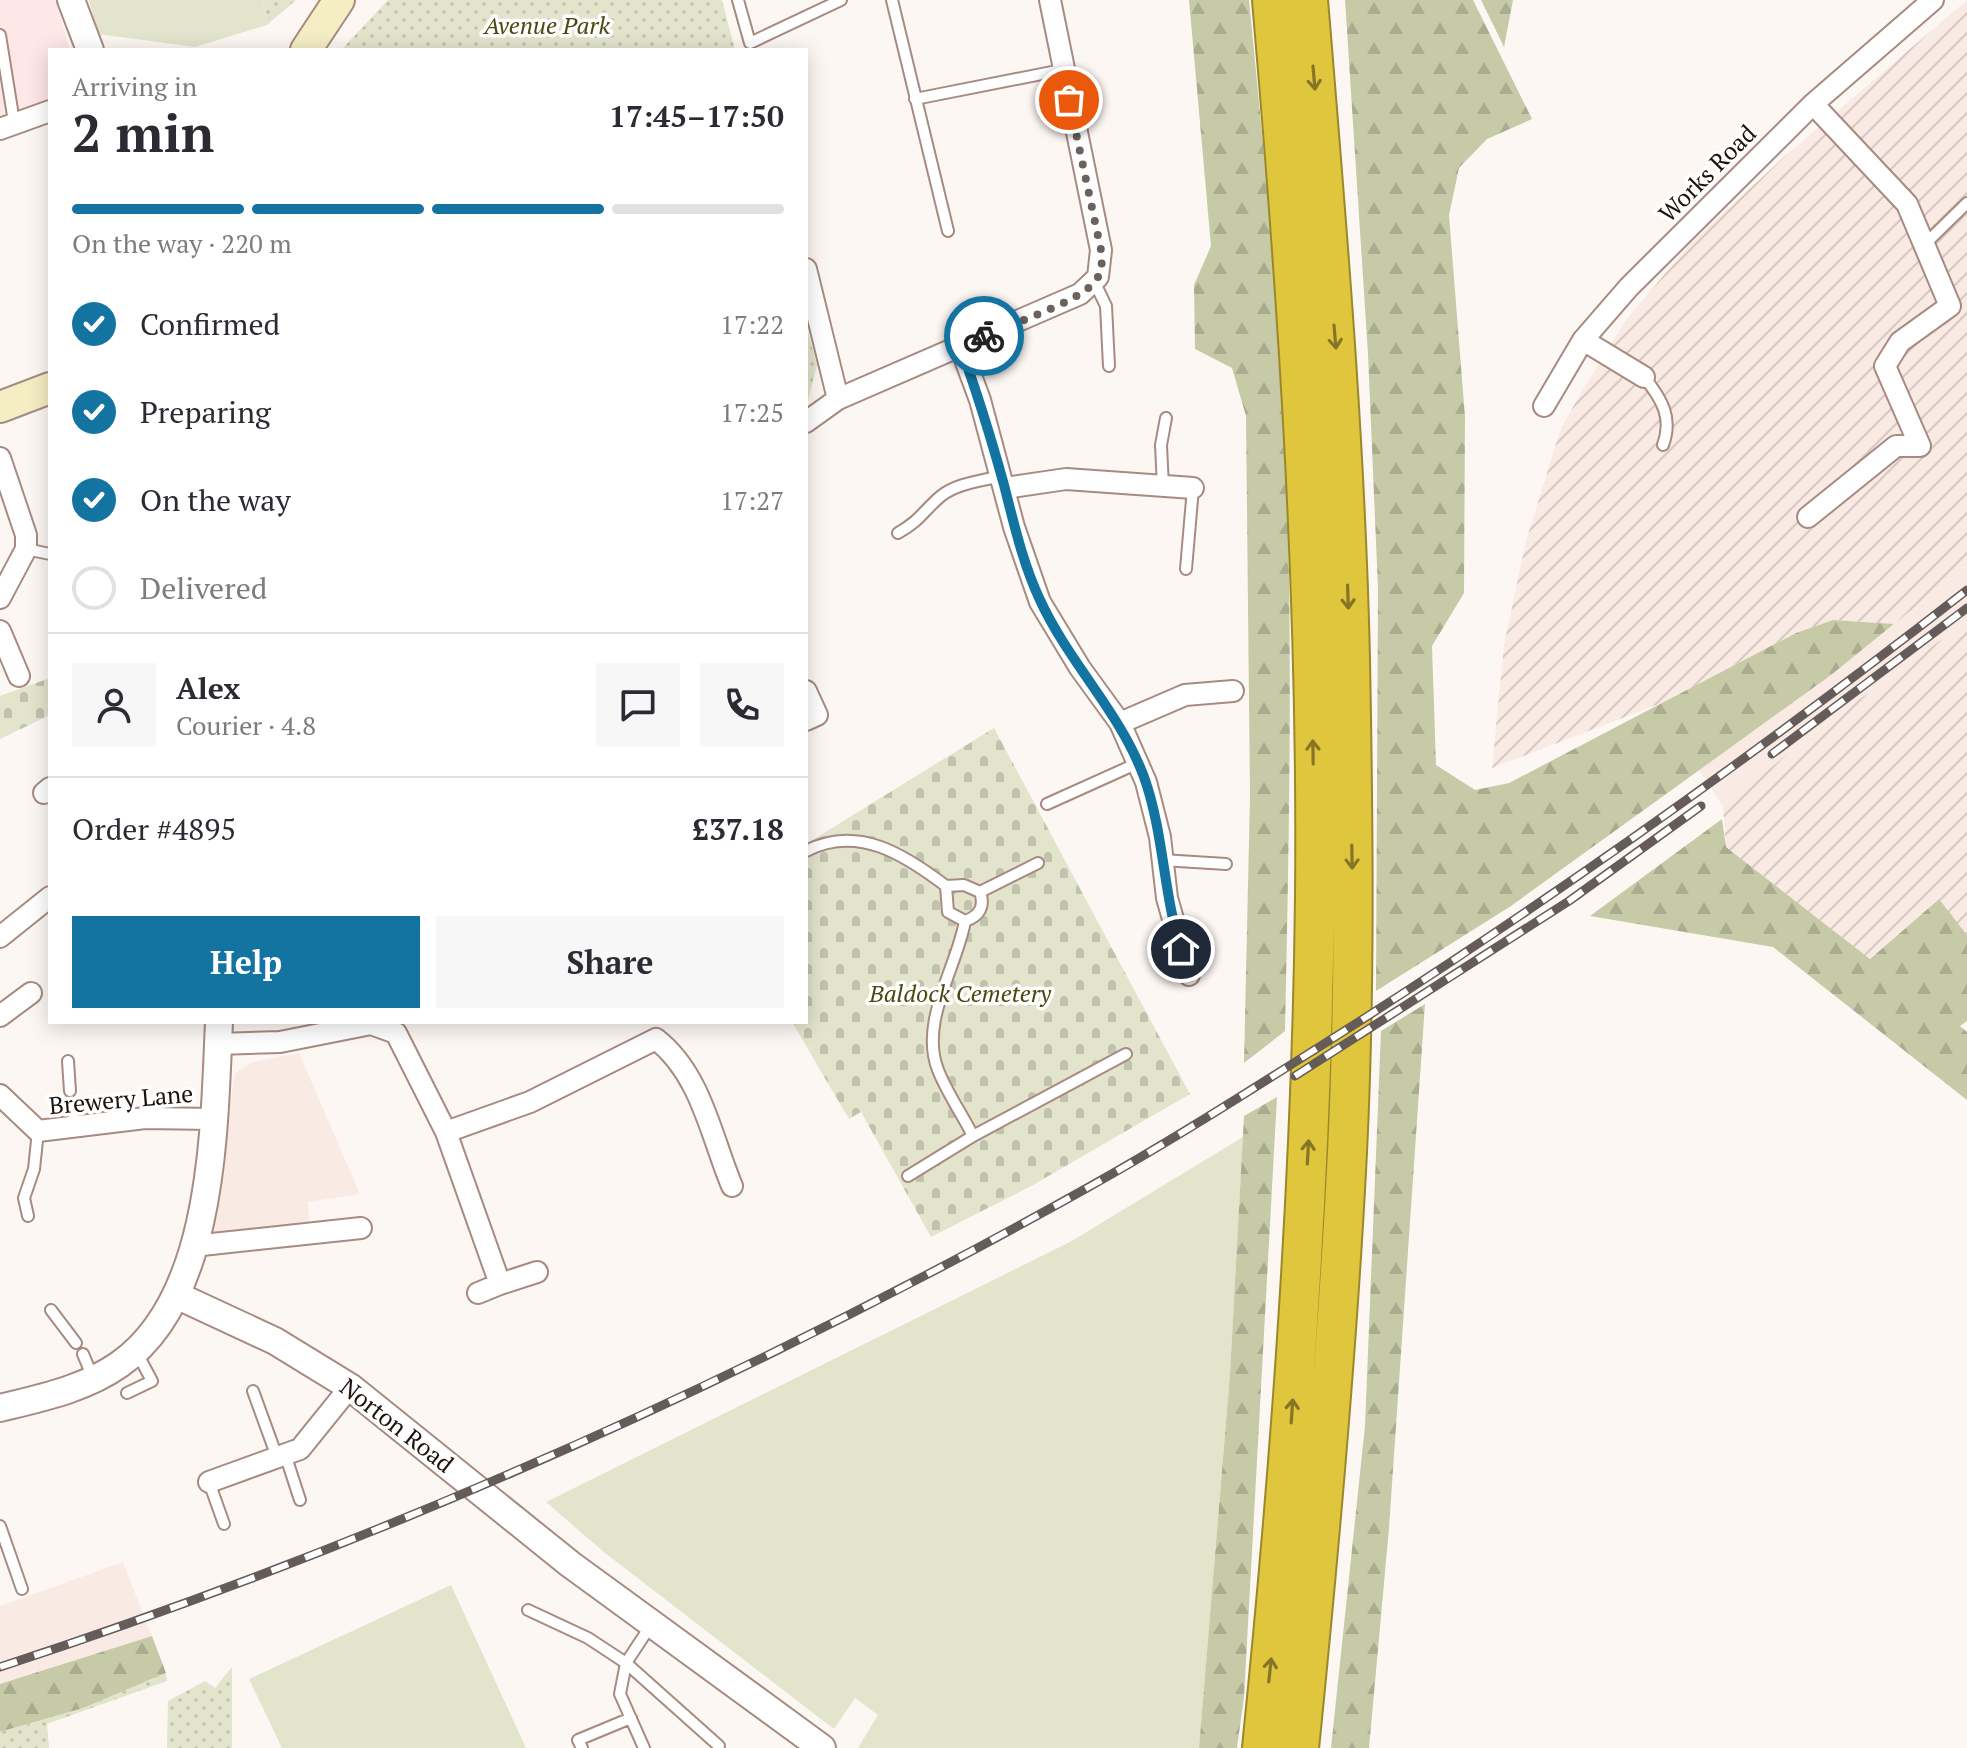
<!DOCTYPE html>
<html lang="en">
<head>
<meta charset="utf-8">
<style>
  :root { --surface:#fff; --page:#f7f7f7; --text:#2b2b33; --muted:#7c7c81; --line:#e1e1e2; --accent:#1374a1 }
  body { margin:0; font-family:"PT Serif",serif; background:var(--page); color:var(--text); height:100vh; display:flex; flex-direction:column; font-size:30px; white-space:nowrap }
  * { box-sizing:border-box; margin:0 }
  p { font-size:26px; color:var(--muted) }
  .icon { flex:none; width:44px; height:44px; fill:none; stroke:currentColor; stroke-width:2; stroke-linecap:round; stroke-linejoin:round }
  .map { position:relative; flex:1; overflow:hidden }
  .drawer { position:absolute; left:48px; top:48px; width:760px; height:976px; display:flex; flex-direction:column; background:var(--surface); border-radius:0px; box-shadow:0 4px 20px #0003 }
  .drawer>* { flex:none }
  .pin { position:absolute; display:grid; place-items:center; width:68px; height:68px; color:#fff; margin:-34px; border:4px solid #fff; border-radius:50%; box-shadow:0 2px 8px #0007 }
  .courier { position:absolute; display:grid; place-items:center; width:80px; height:80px; margin:-40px; border:6px solid #1374a1; border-radius:50%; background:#fff; color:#222; box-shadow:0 2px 10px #0007 }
  .head em { font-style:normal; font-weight:600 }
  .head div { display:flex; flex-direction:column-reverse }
  .head { display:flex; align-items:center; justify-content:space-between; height:136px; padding:0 24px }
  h1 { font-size:52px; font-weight:600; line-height:60px }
  .bar { display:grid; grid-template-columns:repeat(4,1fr); gap:12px 8px; align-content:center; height:96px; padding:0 24px }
  .bar i { height:10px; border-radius:6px; background:var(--line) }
  .bar .selected { background:var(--accent) }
  .bar p { grid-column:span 4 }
  .line { display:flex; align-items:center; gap:20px; padding:0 24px; border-top:2px solid var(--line) }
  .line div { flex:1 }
  .round { display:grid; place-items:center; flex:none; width:84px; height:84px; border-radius:0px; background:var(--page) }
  ol { padding:0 24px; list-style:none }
  li { display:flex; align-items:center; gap:24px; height:88px }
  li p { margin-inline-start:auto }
  li .icon { padding:8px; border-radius:50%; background:var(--accent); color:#fff; stroke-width:4 }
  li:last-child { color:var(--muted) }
  li i { width:44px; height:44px; border:4px solid var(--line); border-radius:50% }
  .primary-button { display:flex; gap:16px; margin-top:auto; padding:16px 24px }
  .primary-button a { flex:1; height:92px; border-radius:0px; background:var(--accent); color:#fff; font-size:32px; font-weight:600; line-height:92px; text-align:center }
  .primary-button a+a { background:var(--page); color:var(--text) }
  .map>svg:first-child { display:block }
</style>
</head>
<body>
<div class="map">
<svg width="1967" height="1748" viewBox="0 0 1967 1748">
  <defs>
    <pattern id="industrial-furrows" width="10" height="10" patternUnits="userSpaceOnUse" patternTransform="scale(2)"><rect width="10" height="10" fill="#faeae4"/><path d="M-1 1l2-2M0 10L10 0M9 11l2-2" fill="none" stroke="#d6c8c2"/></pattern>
    <pattern id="forest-firs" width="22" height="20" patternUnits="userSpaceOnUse" patternTransform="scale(2)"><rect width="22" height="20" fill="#c7caa7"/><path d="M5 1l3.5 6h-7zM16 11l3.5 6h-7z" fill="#aaac8f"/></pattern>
    <pattern id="cemetery-stones" width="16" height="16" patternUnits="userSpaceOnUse" patternTransform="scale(2)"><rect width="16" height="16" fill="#e2e4cc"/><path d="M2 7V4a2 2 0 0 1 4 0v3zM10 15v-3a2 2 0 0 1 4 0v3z" fill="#c1c3ae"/></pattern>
    <pattern id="park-dots" width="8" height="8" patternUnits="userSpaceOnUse" patternTransform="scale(2)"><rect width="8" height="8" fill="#e2e4cc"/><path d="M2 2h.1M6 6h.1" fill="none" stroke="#c1c3ae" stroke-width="1.8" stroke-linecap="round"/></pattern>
  </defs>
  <rect width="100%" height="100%" fill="#fdf7f4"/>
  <!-- built -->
  <path fill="#faeae4" d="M1967,566v55l-147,107 -97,78 -24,-36 132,-95z
    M299,1053l61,141 -52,8 1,19 -99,17 25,-165 18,-11z
    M123,1562l43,111 -166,59v-126z"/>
  <!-- industrial -->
  <path fill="url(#industrial-furrows)" d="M1967,0v566l-73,58 -61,-4 -37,13 -132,69 -172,66 12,-123 22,-104 35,-113 24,-42 41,-66 65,-77 93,-86z
    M1967,621v314l-29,-36 -68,60 -144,-112 -3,-41 97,-78z"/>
  <!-- education -->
  <path fill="#fee8e7" d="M0,0h55l15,50h-20v52l-50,18z"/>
  <!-- grass -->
  <path fill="#e2e4cc" d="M89,0h174l4,25 -72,22 -97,-13z
    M1243,1137l-13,237 -31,374h-341l20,-33 -23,-17 -21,31 -229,-176 -59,-51 524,-260z
    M451,1585l75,163h-244l-33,-69z"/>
  <!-- forest -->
  <path fill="url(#forest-firs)" d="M1189,0h60c15,154 31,308 37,463 7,189 3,378 -1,568l-41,32 6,-267 -4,-380 -14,-48 -37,-19 -1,-64 17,-39z
    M1345,0h128l59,119 -45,20 -28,29 -10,47 16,202 -1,176 -32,53 4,119 39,25 34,-7 287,-150 37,-13 61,4 -63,51 -320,231 -135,85 2,-402 -10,-235z
    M1481,0h32l-9,47z
    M1722,819l4,28 144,112 69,-60 28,36v86l-7,5 7,6v68l-194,-153 -183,-31z
    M1425,1004l-36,524 -20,220h-38l34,-322 16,-395z
    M1277,1097l-33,600 -7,51h-38l31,-374 14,-258z
    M152,1636l14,37 -82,35 -84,24v-48z"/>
  <!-- cemetery -->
  <path fill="url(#cemetery-stones)" d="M50,678v37l-50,24v-43z
    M994,728l196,366 -157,91 -102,52 -70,-125 -12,7 -57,-97h14v-178z"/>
  <!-- park -->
  <path fill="url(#park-dots)" d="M263,0h33l-29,25z
    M388,0h334l13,50h-394z
    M806,325l11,40 -11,43z
    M232,1667v81h-65l1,-47 37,-20 10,7z
    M166,1673l1,8 -120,43 2,24h-49v-16l84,-24z"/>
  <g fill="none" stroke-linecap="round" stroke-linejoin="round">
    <defs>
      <path id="service" d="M738,0l12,43 91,-43
        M892,0l56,231
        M0,35l14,87
        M915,99l147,-29
        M1924,245l43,-42
        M1095,283l11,23 3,60
        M1644,377c18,22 29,41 19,68
        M1163,487l-2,-42 5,-27
        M898,533c23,-13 25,-22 43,-37 16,-13 41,-15 60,-20
        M26,549l24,5
        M1186,569l7,-81
        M1047,804l91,-41
        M806,851c52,-27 99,4 140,35
        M1162,860l64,4
        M964,885l16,7c5,14 0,24 -15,29l-17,-9 -2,-26z
        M980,892l58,-29
        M68,1061l2,30
        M71,1104l5,23
        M973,1136l153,-82
        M908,1176l65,-40c-11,-22 -26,-43 -35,-66 -19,-48 19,-103 27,-149
        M28,1216l-4,-18 10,-29 4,-38
        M51,1310l25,33
        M83,1354l10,24
        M253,1391l24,66
        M127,1393l25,-12 -16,-30
        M285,1454l15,46
        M209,1482l15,42
        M0,1526l22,63
        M528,1610l60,28 38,25 -6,31 24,54
        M651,1625l-25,38 93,83
        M582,1748l-4,-8 53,-22"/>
      <path id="minor" d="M0,129l50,-18
        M806,269l32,130
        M1583,340l61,37
        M960,346l20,54 34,127 26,75 40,66 40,55 26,59 14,55 7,61 22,77
        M1544,406l39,-66 46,-53 184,-183 120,-104
        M806,422l32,-23 242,-105 18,-17 3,-27 -51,-250
        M0,458l26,77v14l-26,49
        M1005,488l61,-9 127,9
        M1808,517l88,-71h24l-35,-80 15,-24 50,-36 -43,-102 -94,-100
        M0,631l19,45
        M806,691l11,24 -11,5
        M1120,723l65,-28 48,-4
        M44,793l6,-5
        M0,937l50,-40
        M0,1016l31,-23
        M218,1044l62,-2 91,-18 25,9 50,99 54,152 37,-12
        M0,1095l38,36 107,-13 69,1
        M446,1132l84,-30 126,-63c45,35 55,97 76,147
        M193,1246l168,-18
        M478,1293l22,-9
        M209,1482l91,-33 50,-62"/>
      <path id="tertiary" d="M71,0l19,50
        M176,1295l99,46 75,46 220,177 252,184
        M0,1408c41,-10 85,-19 120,-44 95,-67 94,-237 99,-342"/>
      <path id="secondary" d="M306,50l33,-50
        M0,407l50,-19"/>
      <path id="motorway" d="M1262,1748c29,-283 50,-567 53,-852 3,-299 -17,-598 -43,-896
        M1299,1748c20,-198 38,-397 48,-596 8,-164 6,-329 3,-493 -5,-221 -24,-440 -42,-659"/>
    </defs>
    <!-- service casing -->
    <use href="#service" stroke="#a78b81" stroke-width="14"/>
    <!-- minor casing -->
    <use href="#minor" stroke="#a78b81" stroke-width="24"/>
    <!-- tertiary casing -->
    <use href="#tertiary" stroke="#a78b81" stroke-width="30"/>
    <!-- secondary casing -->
    <use href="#secondary" stroke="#a78b81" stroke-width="34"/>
    <!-- motorway casing -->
    <use href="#motorway" stroke="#9b872c" stroke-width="42"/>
    <!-- service -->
    <use href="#service" stroke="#fff" stroke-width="10"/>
    <!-- minor -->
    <use href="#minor" stroke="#fff" stroke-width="20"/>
    <!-- tertiary -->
    <use href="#tertiary" stroke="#fff" stroke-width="26"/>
    <!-- secondary -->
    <use href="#secondary" stroke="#f5eec4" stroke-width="30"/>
    <!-- motorway -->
    <use href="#motorway" stroke="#dfc63c" stroke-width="38"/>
    <defs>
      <path id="rail" d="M1772,754l195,-146
        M1295,1076l274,-175 132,-95
        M0,1667c376,-123 742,-286 1087,-479 79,-44 156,-93 232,-141 224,-141 439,-294 648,-457"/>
    </defs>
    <!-- rail casing -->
    <use href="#rail" stroke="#655c59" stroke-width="9"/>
    <!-- rail -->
    <use href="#rail" stroke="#fff" stroke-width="6" stroke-dasharray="18" stroke-linecap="butt"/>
  </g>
  <!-- one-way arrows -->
  <defs><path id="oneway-shaft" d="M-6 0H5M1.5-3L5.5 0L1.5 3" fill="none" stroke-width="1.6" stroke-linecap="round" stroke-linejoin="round" transform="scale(2)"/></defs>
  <g stroke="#877527">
    <use href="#oneway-shaft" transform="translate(1314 78) rotate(85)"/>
    <use href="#oneway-shaft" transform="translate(1335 337) rotate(85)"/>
    <use href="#oneway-shaft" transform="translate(1348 597) rotate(88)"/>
    <use href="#oneway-shaft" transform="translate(1313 752) rotate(-91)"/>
    <use href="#oneway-shaft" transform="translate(1352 857) rotate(89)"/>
    <use href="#oneway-shaft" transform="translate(1308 1152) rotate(-87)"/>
    <use href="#oneway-shaft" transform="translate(1292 1411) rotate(-86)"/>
    <use href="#oneway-shaft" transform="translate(1270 1670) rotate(-84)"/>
  </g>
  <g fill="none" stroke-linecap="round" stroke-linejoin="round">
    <!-- done -->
    <path stroke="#6b625e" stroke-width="8" stroke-dasharray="0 14.4" d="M984,336c26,-12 97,-34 112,-56 7,-9 6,-19 5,-30l-32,-150"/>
    <!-- route -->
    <path stroke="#1374a1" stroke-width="10" d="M984,336l-24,10c17,46 31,92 44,139 10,39 19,79 36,115 29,63 80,112 104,177 20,56 19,116 37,172"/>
  </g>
  <g text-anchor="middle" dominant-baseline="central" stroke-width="7" stroke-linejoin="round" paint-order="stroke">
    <!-- park labels -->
    <g font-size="24" font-style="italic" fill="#494a10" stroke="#fff">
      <text x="547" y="25">Avenue Park</text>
      <text x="960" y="993">Baldock Cemetery</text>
    </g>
    <!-- street labels -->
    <g font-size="24" fill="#1c120e" stroke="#fff">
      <text transform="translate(1707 173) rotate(-45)">Works Road</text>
      <text transform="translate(121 1099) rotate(-5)">Brewery Lane</text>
      <text transform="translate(397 1425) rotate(38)">Norton Road</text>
    </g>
  </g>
</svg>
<div class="pin" style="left:1069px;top:100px;background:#ea580c"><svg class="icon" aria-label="bag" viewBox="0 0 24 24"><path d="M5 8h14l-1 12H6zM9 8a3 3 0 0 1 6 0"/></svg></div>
<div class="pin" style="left:1181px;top:949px;background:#1f2937"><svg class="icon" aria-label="home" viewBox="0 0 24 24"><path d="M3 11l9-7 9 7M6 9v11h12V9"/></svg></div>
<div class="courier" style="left:984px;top:336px"><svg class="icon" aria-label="bike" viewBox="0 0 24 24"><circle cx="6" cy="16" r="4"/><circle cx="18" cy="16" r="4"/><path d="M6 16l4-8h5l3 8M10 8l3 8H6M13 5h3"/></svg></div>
<section class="drawer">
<div class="head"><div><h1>2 min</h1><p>Arriving in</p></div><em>17:45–17:50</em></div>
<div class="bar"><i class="selected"></i><i class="selected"></i><i class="selected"></i><i></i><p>On the way · 220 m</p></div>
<ol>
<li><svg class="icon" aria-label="check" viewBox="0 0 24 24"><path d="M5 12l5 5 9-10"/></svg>Confirmed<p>17:22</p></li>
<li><svg class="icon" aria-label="check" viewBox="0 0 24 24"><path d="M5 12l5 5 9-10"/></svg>Preparing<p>17:25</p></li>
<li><svg class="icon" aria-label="check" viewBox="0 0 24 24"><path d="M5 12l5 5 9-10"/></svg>On the way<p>17:27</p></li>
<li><i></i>Delivered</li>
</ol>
<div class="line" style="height:144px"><a class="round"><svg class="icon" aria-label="person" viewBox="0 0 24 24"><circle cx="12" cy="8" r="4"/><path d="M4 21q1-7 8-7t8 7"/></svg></a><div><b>Alex</b><p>Courier · 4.8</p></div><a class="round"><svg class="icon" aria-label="chat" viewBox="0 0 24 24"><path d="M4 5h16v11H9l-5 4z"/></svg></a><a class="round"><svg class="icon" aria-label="phone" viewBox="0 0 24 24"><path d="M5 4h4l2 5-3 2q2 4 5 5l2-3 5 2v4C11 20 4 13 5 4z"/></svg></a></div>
<div class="line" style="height:104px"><div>Order #4895</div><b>£37.18</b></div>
<div class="primary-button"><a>Help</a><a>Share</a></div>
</section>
</div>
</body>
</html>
